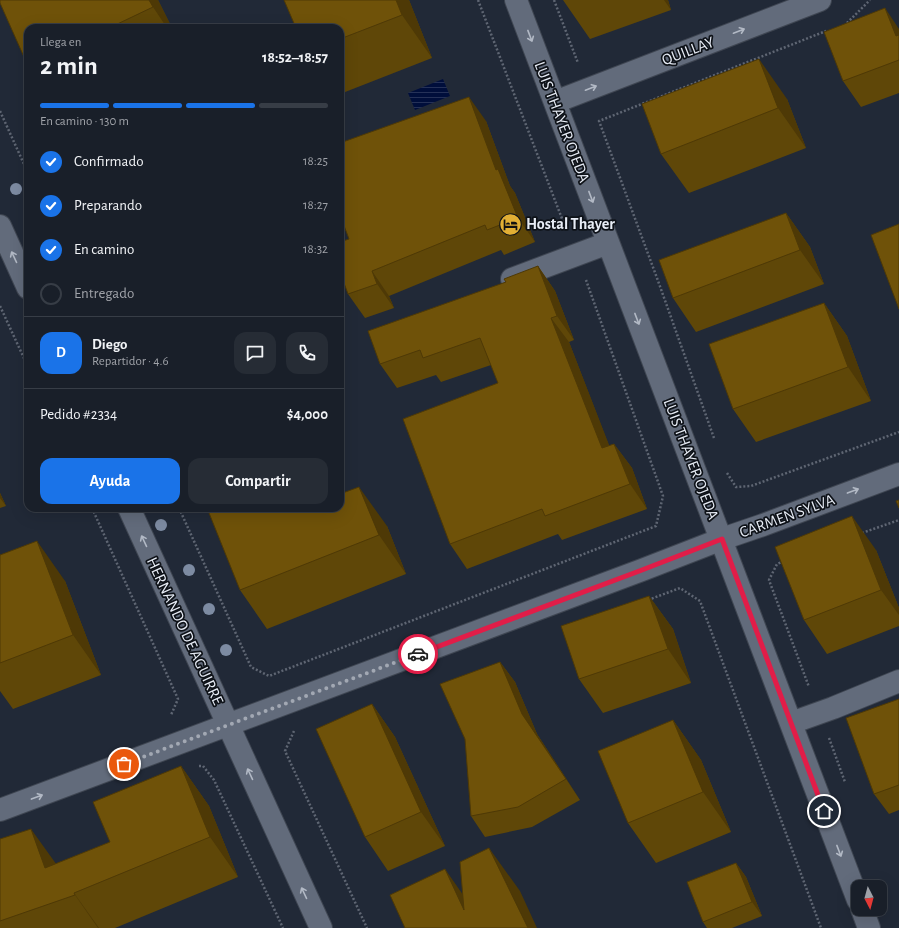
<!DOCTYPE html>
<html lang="es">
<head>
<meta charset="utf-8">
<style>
  :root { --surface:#191f29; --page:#262c35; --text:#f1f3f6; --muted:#9fa2a8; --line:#373d46; --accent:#1a73e8 }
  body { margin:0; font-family:"Alegreya Sans",sans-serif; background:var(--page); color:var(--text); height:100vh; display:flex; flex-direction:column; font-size:15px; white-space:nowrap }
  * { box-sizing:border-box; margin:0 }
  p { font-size:13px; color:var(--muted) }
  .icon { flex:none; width:22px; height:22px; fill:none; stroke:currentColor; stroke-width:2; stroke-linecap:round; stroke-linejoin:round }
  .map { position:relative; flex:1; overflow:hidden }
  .details { position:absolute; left:24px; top:24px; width:320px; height:488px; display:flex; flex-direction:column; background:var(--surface); border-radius:12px; box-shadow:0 4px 16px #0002,0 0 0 1px var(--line) }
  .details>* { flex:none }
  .needle { width:26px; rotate:174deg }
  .fabs { position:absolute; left:851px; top:880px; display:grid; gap:8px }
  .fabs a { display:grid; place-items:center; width:36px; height:36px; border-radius:8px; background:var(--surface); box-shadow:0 4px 16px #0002,0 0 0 1px var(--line); font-size:20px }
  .pin { position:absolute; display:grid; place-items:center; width:34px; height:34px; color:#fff; margin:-17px; border:2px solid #fff; border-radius:50%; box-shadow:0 1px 4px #0007 }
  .courier { position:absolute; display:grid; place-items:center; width:40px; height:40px; margin:-20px; border:3px solid #e11d48; border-radius:50%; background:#fff; color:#222; box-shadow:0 1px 5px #0007 }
  .head em { font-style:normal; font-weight:700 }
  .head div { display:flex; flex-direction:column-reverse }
  .head { display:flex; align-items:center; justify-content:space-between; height:68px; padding:0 16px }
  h1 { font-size:26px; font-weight:700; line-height:30px }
  .bar { display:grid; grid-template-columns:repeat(4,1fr); gap:6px 4px; align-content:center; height:48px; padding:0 16px }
  .bar i { height:5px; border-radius:3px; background:var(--line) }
  .bar .current { background:var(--accent) }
  .bar p { grid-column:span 4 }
  .line { display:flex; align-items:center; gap:10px; padding:0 16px; border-top:1px solid var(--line) }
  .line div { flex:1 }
  .round { display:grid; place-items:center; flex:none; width:42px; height:42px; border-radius:12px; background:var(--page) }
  ol { padding:0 16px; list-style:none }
  li { display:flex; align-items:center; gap:12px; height:44px }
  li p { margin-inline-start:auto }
  li .icon { padding:4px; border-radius:50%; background:var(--accent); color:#fff; stroke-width:4 }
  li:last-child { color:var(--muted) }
  li i { width:22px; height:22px; border:2px solid var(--line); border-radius:50% }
  .action { display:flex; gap:8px; margin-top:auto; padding:8px 16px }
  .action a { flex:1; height:46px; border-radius:12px; background:var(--accent); color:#fff; font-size:16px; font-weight:700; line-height:46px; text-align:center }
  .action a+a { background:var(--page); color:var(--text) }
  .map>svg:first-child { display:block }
</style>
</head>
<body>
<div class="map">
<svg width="899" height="928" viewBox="0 0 899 928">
  <defs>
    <pattern id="water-rules" width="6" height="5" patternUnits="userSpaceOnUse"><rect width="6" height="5" fill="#000e3b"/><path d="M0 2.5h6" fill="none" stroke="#253158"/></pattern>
  </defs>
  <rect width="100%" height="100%" fill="#212937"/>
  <!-- water -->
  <path fill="url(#water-rules)" d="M443,79l7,17 -35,14 -7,-17z"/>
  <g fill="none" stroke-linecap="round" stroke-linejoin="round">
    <defs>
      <path id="minor" d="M516,0l342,900
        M555,102l265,-102
        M0,226l28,62
        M512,279l96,-36
        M129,508l192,420
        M791,723l42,-15 66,-27
        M0,810l642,-240 80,-31 41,-14 136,-51
        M862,909l7,19"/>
    </defs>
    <!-- minor casing -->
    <use href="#minor" stroke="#3f4652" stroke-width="24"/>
    <!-- path -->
    <path stroke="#5f6673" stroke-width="2.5" stroke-dasharray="2 2" stroke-linecap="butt" d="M478,0l88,229
      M554,0l24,63
      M847,23l23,-23
      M0,111l28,62
      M0,306l28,61
      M714,438l-57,-160 -58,-157 227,-90
      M727,473l9,14 15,-1 148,-54
      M92,508l86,191 -7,16
      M179,508l72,159 18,9 387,-150 7,-30 -77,-216
      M862,533l37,-13
      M784,561l-7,3 -8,16 40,107
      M648,600l32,-12 20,13 121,327
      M294,731l-9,20 82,177
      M829,738l16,44
      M199,766h4l11,14 69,148"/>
    <!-- minor -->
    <use href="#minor" stroke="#626b7b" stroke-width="22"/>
  </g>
  <!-- trees -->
  <g fill="#7d8ba2">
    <circle cx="16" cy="189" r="6"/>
    <circle cx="161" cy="525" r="6"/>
    <circle cx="189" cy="570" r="6"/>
    <circle cx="209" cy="609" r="6"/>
    <circle cx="226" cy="650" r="6"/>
  </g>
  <!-- wall -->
  <path fill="#5f4708" d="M158,0l14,28h-144z
    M284,0h125l23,58 -92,36v-66z
    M563,0h105l3,10 -81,29z
    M899,29v64l-38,14 -18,-26z
    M787,99l19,49 -117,45 -28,-39z
    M486,121l24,65 5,7 20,49 -31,13 -3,-5 -112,46 5,12 -29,10 -17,-24 1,-55z
    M786,213l24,34 14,37 -128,48 -23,-34z
    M538,266l17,25 19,49 -5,2 40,104 5,-2 18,24 15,41 -85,31 -4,-6 -91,35 -17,-25 48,-161 -7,-18 -50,17 -5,-7 -39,13 -17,-24 126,-82z
    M824,303l23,33 24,65 -115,41 -23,-33z
    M0,493l6,13 -6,2z
    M387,526l19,48 -139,55 -27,-39z
    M876,550l23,58v18l-72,28 -23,-34z
    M0,555l65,26 36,94 -88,34 -13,-18z
    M649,596l24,33 18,54 -88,30 -24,-34z
    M500,662l15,20 22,52 43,66 -48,27 -47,10 -14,-21z
    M899,699v111l-10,4 -15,-20z
    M372,704l23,33 50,109 -57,25 -23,-34z
    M673,720l28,40 30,72 -75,31 -28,-40z
    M181,766l28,40 29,71 -123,51h-115v-89l55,25 55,-22z
    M736,863l10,14 16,39 -30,12h-25l-4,-6z"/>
  <!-- shaded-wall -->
  <path fill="#4e3906" d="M149,0h9l14,28h-5l-14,-21z
    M396,0h13l23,58 -30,-43z
    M664,0h4l3,10z
    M885,8l14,21v12l-3,-5z
    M759,59l28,40 19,49 -28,-40z
    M469,97l17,24 24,65 5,7 20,49 -17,-24 -22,-48z
    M786,213l24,34 14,37 -24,-34z
    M538,266l17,25 19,49 -17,-24z
    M372,271l17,25 5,12 -17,-24z
    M824,303l23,33 24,65 -23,-34z
    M551,318l18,24 51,131 -18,-25z
    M614,444l18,24 15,41 -17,-25z
    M359,487l28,39 19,48 -27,-39z
    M0,493l6,13 -6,-8z
    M852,516l24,34 23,58v7l-18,-25z
    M37,541l28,40 36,94 -28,-40z
    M649,596l24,33 18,54 -23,-34z
    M500,662l15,20 22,52 43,66 -14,-21 -44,-65z
    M372,704l23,33 50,109 -24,-34z
    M673,720l28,40 30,72 -28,-40z
    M181,766l28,40 29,71 -28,-40z
    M31,829l28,39h-14z
    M489,848l31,43 17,37h-9z
    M736,863l10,14 16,39 -10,-14z
    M445,869l30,43 -11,-2z
    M74,893l25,35h-1l-23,-33z"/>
  <!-- building -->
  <path fill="#6f5209" stroke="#4e3906" d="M0,0h149l4,7 -44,21h-81v38l-28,-63z
    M284,0h112l6,15 -62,24v-11h-44z
    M885,8l11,28 3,-1v25l-56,21 -19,-49z
    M759,59l19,49 -117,46 -19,-50z
    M469,97l27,73 2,-1 20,49 -31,12 -2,-5 -113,46 5,13 -29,10 -8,-22v-30l9,-3 -9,-24v-72z
    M786,213l14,37 -127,48 -14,-38z
    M899,224v85l-28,-74z
    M538,266l19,50 -6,2 51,130 12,-4 16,40 -85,32 -3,-7 -92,35 -47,-125 95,-36 -18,-45 -57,20 -3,-8 -40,14 -12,-33 138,-49 -2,-3z
    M824,303l24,64 -115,42 -24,-65z
    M359,487l20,48 -139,55 -33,-82h133v-14z
    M899,500v8l-3,-7z
    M852,516l29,74 -77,30 -29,-73z
    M37,541l36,94 -73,28v-108z
    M649,596l19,53 -89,30 -18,-53z
    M500,662l22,52 44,65 -48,28 -47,9 -6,-77 -25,-55z
    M899,699v86l-25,9 -28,-76z
    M372,704l49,108 -56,25 -49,-108z
    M673,720l30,72 -75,31 -30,-72z
    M181,766l29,71 -136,56 1,2 -75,26v-82l31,-10 14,39 65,-26 -17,-40z
    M489,848l39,80h-123l-15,-33 55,-26 19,41 -4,-48z
    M736,863l16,39 -49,20 -16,-40z"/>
  <!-- one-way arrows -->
  <defs><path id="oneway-shaft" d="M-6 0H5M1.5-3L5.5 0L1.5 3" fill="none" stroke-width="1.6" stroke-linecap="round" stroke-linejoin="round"/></defs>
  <g stroke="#b2b9c5">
    <use href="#oneway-shaft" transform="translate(739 31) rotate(-21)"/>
    <use href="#oneway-shaft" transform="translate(530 36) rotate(69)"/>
    <use href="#oneway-shaft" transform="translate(591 88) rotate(-21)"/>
    <use href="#oneway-shaft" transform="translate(591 197) rotate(69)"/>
    <use href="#oneway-shaft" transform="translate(14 257) rotate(-115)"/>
    <use href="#oneway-shaft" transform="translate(637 319) rotate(69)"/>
    <use href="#oneway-shaft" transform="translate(853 491) rotate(-20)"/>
    <use href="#oneway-shaft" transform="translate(144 541) rotate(-115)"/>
    <use href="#oneway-shaft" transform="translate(250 774) rotate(-115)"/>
    <use href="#oneway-shaft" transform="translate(37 797) rotate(-20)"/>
    <use href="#oneway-shaft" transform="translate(839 851) rotate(69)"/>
    <use href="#oneway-shaft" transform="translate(304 893) rotate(-115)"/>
  </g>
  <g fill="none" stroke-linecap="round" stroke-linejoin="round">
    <!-- done -->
    <path stroke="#a2a8b3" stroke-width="4" stroke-dasharray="0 7.2" d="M124,764l294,-110"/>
    <!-- route -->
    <path stroke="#e11d48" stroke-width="5" d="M418,654l224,-84 80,-31 102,272"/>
  </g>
  <!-- icons -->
  <defs>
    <symbol id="hotel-disc" viewBox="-11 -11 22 22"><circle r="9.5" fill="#e2af34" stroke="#0e1218"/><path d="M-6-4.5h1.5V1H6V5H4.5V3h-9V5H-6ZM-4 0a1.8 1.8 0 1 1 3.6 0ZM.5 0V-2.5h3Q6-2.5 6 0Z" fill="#111"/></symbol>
  </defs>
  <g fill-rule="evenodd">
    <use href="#hotel-disc" x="498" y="212" width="25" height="25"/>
  </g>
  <g text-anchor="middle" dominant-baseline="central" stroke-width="3.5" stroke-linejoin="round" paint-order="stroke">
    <!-- street labels -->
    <g font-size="16" fill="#e8edf6" stroke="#0e1218">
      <text transform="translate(688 51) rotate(-21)">QUILLAY</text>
      <text transform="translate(562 122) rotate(69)">LUIS THAYER OJEDA</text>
      <text transform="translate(691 459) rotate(69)">LUIS THAYER OJEDA</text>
      <text transform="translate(787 516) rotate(-20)">CARMEN SYLVA</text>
      <text transform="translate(185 631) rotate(65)">HERNANDO DE AGUIRRE</text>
    </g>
    <!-- poi labels -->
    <g font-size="16" font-weight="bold" fill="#e8edf6" stroke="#0e1218" text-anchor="start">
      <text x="526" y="224">Hostal Thayer</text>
    </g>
  </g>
</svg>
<div class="fabs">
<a><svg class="needle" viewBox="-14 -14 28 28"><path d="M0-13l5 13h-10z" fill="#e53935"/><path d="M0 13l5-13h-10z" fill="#9fa2a8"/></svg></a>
</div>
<div class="pin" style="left:124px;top:764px;background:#ea580c"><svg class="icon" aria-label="bag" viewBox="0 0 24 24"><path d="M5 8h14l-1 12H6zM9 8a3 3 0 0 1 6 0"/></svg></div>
<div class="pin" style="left:824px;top:811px;background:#1f2937"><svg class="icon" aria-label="home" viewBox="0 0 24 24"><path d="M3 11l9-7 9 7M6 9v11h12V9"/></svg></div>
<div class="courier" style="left:418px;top:654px"><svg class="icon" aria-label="car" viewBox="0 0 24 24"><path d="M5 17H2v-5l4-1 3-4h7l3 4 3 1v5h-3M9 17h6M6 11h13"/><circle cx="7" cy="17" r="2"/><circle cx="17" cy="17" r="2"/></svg></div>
<section class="details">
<div class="head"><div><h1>2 min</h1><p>Llega en</p></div><em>18:52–18:57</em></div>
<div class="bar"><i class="current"></i><i class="current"></i><i class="current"></i><i></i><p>En camino · 130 m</p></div>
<ol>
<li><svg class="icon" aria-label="check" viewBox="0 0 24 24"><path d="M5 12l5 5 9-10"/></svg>Confirmado<p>18:25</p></li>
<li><svg class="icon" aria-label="check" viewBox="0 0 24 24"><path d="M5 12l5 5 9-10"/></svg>Preparando<p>18:27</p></li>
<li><svg class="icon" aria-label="check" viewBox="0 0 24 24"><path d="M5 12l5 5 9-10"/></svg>En camino<p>18:32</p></li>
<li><i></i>Entregado</li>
</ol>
<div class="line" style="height:72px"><b class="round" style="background:var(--accent);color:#fff">D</b><div><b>Diego</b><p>Repartidor · 4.6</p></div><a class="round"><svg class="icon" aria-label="chat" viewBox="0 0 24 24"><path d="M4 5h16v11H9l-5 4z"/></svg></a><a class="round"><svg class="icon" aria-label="phone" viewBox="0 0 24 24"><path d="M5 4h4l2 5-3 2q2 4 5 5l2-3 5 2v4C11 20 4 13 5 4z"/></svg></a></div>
<div class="line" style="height:52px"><div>Pedido #2334</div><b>$4,000</b></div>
<div class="action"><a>Ayuda</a><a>Compartir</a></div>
</section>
</div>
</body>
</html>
